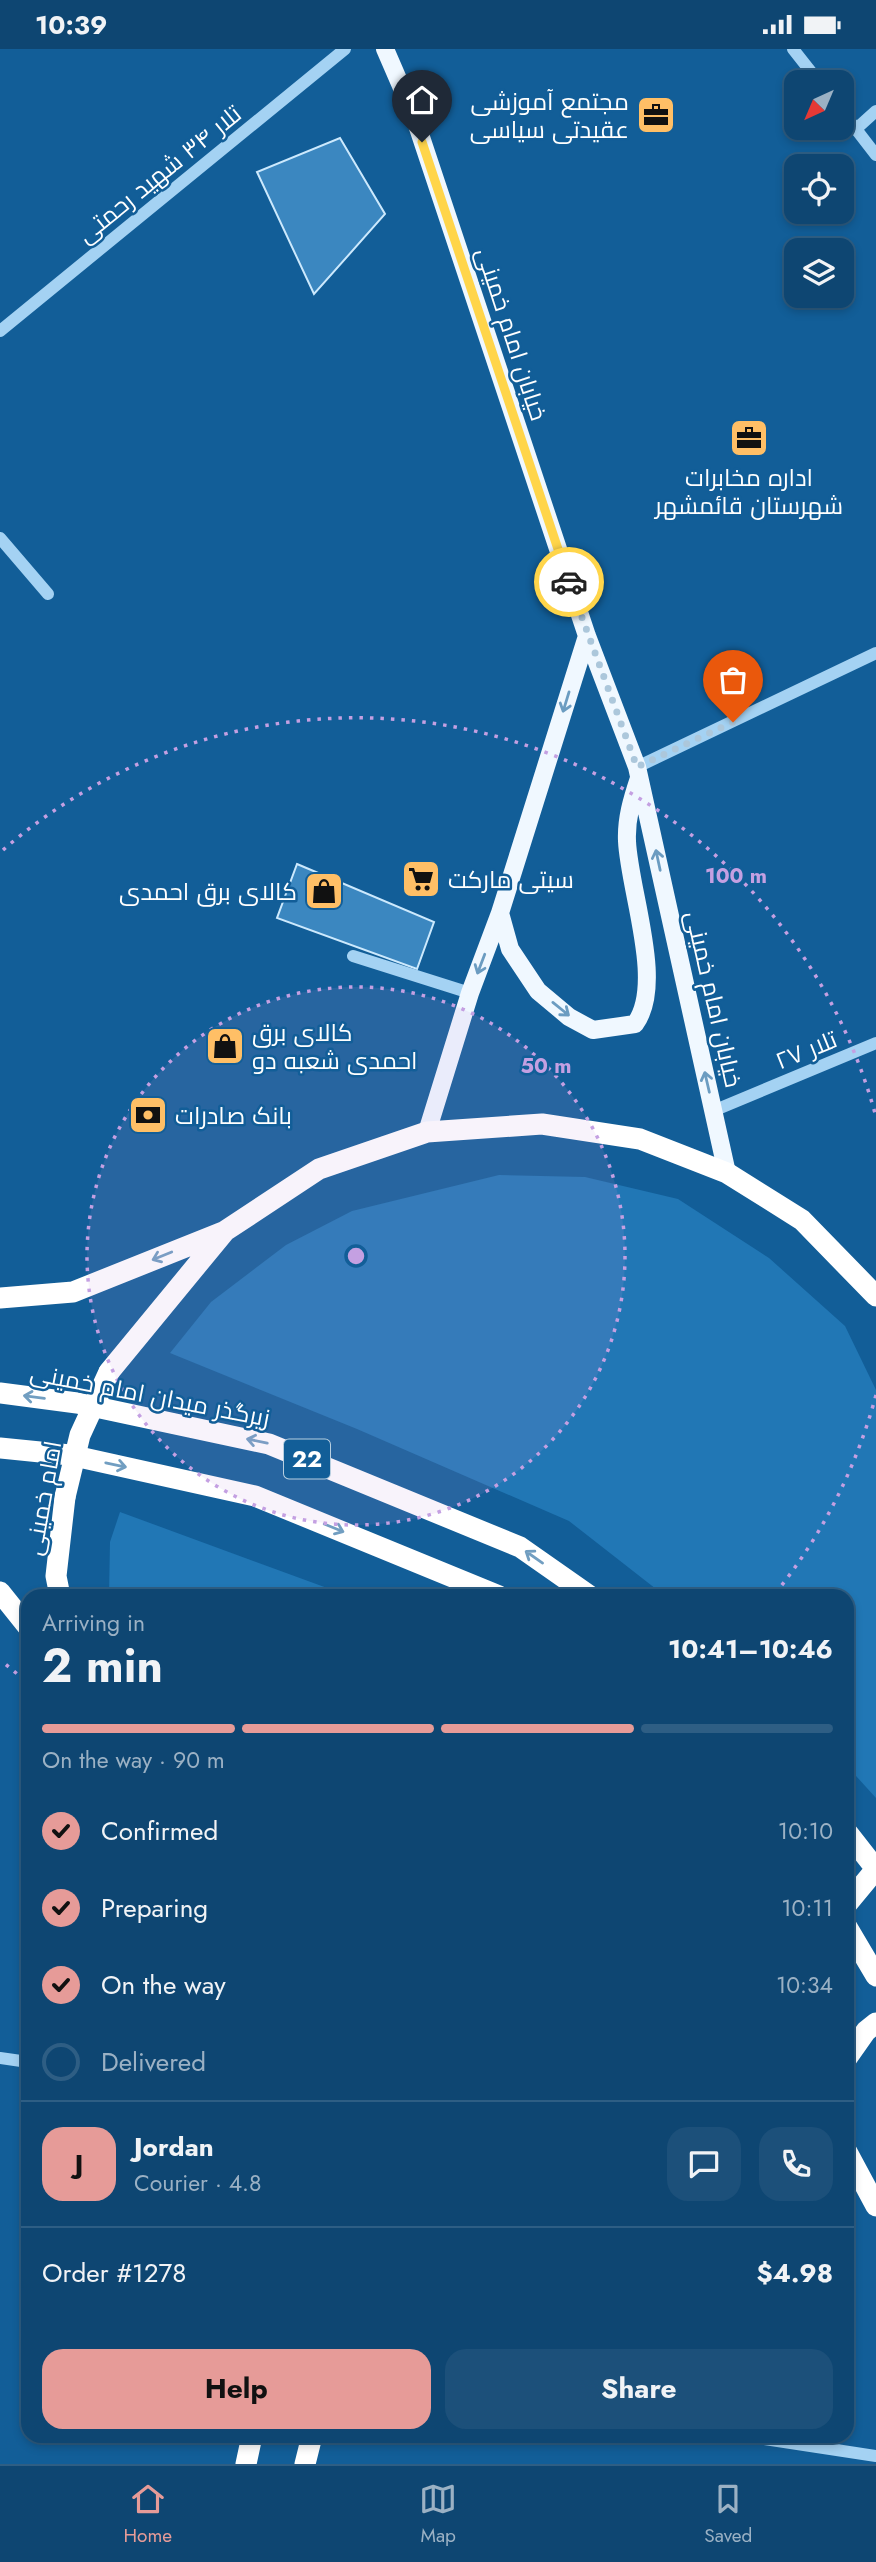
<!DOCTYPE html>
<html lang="en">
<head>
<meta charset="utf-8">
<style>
  :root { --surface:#0e4672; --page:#1c507a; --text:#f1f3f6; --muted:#9bb1c4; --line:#2e5e84; --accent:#e69b98 }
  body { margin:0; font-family:Jost,Cairo,sans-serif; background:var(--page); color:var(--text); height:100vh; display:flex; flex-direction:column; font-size:26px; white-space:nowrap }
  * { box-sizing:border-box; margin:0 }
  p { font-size:23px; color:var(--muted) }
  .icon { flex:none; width:38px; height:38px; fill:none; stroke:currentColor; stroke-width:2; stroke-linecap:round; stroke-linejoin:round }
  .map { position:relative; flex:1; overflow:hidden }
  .panel { position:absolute; left:21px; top:1540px; width:833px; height:854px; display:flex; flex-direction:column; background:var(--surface); border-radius:21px; box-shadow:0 4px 10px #0003,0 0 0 2px var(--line) }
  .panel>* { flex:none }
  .needle { width:46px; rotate:224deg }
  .fabs { position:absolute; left:784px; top:21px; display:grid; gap:14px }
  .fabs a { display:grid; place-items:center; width:70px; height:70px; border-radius:14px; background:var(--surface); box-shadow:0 4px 10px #0003,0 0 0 2px var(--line); font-size:35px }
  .pin { position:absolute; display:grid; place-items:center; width:60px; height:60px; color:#fff; margin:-72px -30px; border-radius:50% 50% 50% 0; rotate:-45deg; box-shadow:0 0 7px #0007 }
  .pin .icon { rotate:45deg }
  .courier { position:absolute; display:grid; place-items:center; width:70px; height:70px; margin:-35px; border:5px solid #ffd54a; border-radius:50%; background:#fff; color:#222; box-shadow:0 2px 9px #0007 }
  .summary em { font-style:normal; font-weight:700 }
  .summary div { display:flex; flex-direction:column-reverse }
  .summary { display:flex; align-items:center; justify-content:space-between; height:119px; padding:0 21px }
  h1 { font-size:46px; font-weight:700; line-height:52px }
  .bar { display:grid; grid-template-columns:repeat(4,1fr); gap:10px 7px; align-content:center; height:84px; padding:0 21px }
  .bar i { height:9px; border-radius:5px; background:var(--line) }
  .bar .selected { background:var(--accent) }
  .bar p { grid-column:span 4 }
  .line { display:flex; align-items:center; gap:18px; padding:0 21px; border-top:2px solid var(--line) }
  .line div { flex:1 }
  .round { display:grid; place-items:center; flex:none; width:74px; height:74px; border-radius:21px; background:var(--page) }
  ol { padding:0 21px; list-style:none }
  li { display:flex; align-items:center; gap:21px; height:77px }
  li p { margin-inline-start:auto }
  li .icon { padding:7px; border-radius:50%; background:var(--accent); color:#111; stroke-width:4 }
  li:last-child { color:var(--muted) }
  li i { width:38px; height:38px; border:4px solid var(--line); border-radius:50% }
  .action { display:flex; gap:14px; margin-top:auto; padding:14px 21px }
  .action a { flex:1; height:80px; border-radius:21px; background:var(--accent); color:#111; font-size:28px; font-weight:700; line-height:80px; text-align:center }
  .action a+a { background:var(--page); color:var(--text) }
  .status { display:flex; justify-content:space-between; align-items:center; height:49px; padding:0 35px; background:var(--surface); direction:ltr }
  .status svg { height:19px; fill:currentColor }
  .menu { display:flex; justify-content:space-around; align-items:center; height:98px; border-top:2px solid var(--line); background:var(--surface); font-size:19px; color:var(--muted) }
  .menu a { display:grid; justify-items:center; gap:4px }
  .menu .selected { color:var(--accent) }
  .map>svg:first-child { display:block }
</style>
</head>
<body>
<div class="status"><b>10:39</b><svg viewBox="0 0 49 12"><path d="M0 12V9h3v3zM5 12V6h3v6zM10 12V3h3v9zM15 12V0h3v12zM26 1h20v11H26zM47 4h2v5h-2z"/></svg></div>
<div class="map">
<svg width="876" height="2415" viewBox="0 0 876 2415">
  <rect width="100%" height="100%" fill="#125e98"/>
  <!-- green -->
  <path fill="#2177b5" d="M499,1126l86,2 93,22 91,59 76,68 31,64v408l-29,-32v-170h-182l-96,-75 -212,-92 -187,-76 41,-51 75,-57 66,-34z
    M120,1463l229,84h-240l1,-54z"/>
  <!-- building -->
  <path fill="#3b87c0" stroke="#cce9fd" stroke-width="2" d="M340,89l45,76 -71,80 -57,-122z
    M297,815l137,58 -17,47 -140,-51z"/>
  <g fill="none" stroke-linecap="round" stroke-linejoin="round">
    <!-- minor -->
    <path stroke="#a4d2f3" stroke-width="12" d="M793,0l26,33
      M842,62l34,44
      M856,80l20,-18
      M0,282l345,-282
      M0,489l48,56
      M637,718l239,-114
      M353,907l117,37
      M713,1062l163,-68
      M0,2009l28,4
      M28,2297v-1
      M745,2387l131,20"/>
    <!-- major -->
    <path stroke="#f0f8ff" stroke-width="18" d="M385,0l29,67 173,520 50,131 90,406
      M500,864l10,36 28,42 31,26 24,13 42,-6c30,-40 -6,-134 -8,-183 -1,-22 5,-42 12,-63
      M427,1083l43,-139 30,-80 87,-277"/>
    <!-- highway -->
    <path stroke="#fff" stroke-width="21" d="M0,1249l73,-6 150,-60
      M109,1323l116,-141 94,-62 108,-37 115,-8 98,15 87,34 75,47 74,76
      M0,1344l77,10 192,41 251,103 70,49
      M0,1399l70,7 185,41 244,100
      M0,1543l28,35
      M60,1547l-4,-20 9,-79
      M847,1783l29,37
      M847,1855l29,-35
      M847,1878l29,49
      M847,2009l19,-27 10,-8
      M847,2103l29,54
      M246,2415l6,-28
      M305,2415l7,-28"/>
    <!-- highway-bridge -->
    <path stroke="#fff" stroke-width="21" d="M65,1448l15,-62 29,-63"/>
  </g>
  <!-- one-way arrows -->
  <defs><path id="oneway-shaft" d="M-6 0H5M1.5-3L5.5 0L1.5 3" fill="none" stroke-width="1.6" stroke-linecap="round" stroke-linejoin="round" transform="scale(1.75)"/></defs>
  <g stroke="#6b9cc1">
    <use href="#oneway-shaft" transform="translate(566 653) rotate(107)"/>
    <use href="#oneway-shaft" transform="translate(658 811) rotate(-102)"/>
    <use href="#oneway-shaft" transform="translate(481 915) rotate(111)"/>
    <use href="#oneway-shaft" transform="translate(561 960) rotate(39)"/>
    <use href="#oneway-shaft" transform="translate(707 1033) rotate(-103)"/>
  </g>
  <g stroke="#719ec1">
    <use href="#oneway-shaft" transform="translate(162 1207) rotate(158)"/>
    <use href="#oneway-shaft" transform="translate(34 1348) rotate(-173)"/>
    <use href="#oneway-shaft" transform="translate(257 1392) rotate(-168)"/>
    <use href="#oneway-shaft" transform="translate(116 1416) rotate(12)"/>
    <use href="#oneway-shaft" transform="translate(334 1479) rotate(22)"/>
    <use href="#oneway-shaft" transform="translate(534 1508) rotate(-145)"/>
  </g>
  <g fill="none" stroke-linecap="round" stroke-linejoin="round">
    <!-- done -->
    <path stroke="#acc7db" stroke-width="7" stroke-dasharray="0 12.6" d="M569,533l68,185 96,-45"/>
    <!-- route -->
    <path stroke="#ffd54a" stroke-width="9" d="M422,93l147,440"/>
  </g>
  <!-- distance rings -->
  <circle cx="356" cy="1207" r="269" fill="#c4a0e2" fill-opacity=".12"/>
  <g fill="none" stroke="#c4a0e2" stroke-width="3.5" stroke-dasharray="3.5 7">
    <circle cx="356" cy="1207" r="269"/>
    <path d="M876 1346A538 538 0 0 1 774 1546M25 1631A538 538 0 0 1 3 1613M3 801A538 538 0 0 1 876 1068"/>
  </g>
  <!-- icons -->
  <defs>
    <symbol id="office-square" viewBox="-11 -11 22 22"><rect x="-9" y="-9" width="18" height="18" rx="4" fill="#ffbf66" stroke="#125e98"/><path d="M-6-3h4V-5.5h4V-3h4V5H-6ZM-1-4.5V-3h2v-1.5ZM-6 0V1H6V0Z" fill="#111"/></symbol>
    <symbol id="supermarket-square" viewBox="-11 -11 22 22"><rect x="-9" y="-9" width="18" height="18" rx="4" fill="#ffbf66" stroke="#125e98"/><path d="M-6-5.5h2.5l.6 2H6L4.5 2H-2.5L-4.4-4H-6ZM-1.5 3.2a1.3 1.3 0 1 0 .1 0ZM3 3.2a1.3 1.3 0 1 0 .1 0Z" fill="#111"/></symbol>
    <symbol id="shop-square" viewBox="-11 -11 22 22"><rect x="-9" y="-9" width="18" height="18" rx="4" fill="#ffbf66" stroke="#125e98"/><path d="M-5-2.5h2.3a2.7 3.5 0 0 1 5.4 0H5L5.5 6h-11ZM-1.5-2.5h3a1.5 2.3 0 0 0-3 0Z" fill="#111"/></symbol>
    <symbol id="bank-square" viewBox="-11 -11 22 22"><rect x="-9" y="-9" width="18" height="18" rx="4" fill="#ffbf66" stroke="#125e98"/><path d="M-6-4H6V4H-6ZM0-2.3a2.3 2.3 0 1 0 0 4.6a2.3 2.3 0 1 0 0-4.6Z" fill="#111"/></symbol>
  </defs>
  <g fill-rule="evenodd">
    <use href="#office-square" x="634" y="44" width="44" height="44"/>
    <use href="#office-square" x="727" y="367" width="44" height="44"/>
    <use href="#supermarket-square" x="399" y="808" width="44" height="44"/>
    <use href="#shop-square" x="302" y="820" width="44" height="44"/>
    <use href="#shop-square" x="203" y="975" width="44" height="44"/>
    <use href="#bank-square" x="126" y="1044" width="44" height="44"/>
  </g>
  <g text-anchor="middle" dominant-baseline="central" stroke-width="5" stroke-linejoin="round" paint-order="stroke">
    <!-- shield labels -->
    <rect fill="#125e98" stroke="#b8cfe0" stroke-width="2" x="284" y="1390.5" width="46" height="39" rx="5"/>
    <g font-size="23" font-weight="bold" fill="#fff">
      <text x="307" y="1410">22</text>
    </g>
    <!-- poi labels -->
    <g font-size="24" fill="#fff" stroke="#125e98" text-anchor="start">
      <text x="629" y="52" text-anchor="end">مجتمع آموزشی<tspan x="629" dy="28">عقیدتی سیاسی</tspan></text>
      <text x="749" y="428" text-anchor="middle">اداره مخابرات<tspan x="749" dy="28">شهرستان قائمشهر</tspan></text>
      <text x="448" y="830">سیتی مارکت</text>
      <text x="297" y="842" text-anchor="end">کالای برق احمدی</text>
      <text x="252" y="983">کالای برق<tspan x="252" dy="28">احمدی شعبه دو</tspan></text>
      <text x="175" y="1066">بانک صادرات</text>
    </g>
    <!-- street labels -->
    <g font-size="24" fill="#fff" stroke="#125e98">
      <text transform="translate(159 125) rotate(-39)">تلار ۳۴ شهید رحمتی</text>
      <text transform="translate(512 285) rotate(72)">خیابان امام خمینی</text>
      <text transform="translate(714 950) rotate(77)">خیابان امام خمینی</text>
      <text transform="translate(806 1001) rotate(-22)">تلار ۲۷</text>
      <text transform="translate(150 1346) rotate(11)">زیرگذر میدان امام خمینی</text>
      <text transform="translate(43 1449) rotate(-80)">امام خمینی</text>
    </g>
  </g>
  <circle cx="356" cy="1207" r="10" fill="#c4a0e2" stroke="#125e98" stroke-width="3.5"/>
  <g font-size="21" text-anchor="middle" font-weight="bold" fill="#c4a0e2" stroke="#125e98" stroke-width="5" stroke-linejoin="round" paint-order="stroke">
    <text x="736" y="834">100 m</text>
    <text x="546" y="1024">50 m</text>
  </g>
</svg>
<div class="fabs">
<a><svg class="needle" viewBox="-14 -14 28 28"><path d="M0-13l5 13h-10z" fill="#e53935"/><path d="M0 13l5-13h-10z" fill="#9bb1c4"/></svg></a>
<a><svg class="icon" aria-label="locate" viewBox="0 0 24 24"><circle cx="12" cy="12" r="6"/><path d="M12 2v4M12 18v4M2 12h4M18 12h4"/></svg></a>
<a><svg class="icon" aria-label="layers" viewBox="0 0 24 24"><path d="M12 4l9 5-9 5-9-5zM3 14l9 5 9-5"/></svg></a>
</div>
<div class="pin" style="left:733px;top:673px;background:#ea580c"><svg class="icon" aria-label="bag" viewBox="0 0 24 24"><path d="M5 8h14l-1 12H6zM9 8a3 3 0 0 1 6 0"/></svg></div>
<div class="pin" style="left:422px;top:93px;background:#1f2937"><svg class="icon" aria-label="home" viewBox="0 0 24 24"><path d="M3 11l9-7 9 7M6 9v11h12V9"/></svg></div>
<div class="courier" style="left:569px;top:533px"><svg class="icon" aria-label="car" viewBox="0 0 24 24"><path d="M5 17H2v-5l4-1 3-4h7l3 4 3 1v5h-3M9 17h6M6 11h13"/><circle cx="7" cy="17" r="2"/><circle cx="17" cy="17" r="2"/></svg></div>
<section class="panel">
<div class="summary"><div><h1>2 min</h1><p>Arriving in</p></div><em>10:41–10:46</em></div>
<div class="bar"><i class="selected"></i><i class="selected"></i><i class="selected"></i><i></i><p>On the way · 90 m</p></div>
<ol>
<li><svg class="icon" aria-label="check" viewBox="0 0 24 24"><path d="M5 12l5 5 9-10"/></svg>Confirmed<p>10:10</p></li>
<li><svg class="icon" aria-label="check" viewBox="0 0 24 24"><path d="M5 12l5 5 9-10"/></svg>Preparing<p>10:11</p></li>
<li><svg class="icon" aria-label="check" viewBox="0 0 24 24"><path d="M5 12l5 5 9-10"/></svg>On the way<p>10:34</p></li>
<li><i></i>Delivered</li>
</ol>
<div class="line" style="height:126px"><b class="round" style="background:var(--accent);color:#111">J</b><div><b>Jordan</b><p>Courier · 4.8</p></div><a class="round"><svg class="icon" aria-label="chat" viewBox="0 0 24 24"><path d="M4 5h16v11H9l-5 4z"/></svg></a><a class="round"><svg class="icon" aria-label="phone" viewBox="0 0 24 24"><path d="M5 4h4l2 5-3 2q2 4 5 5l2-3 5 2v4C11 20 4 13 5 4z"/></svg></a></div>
<div class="line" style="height:91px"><div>Order #1278</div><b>$4.98</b></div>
<div class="action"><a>Help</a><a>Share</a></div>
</section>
</div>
<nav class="menu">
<a class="selected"><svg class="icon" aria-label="home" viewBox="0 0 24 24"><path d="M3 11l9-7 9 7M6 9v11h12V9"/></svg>Home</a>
<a><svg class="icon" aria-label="map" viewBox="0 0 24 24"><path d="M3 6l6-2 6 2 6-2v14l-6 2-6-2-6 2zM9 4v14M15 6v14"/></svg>Map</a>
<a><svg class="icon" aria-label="saved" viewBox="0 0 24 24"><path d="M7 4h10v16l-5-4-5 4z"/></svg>Saved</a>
</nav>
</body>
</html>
